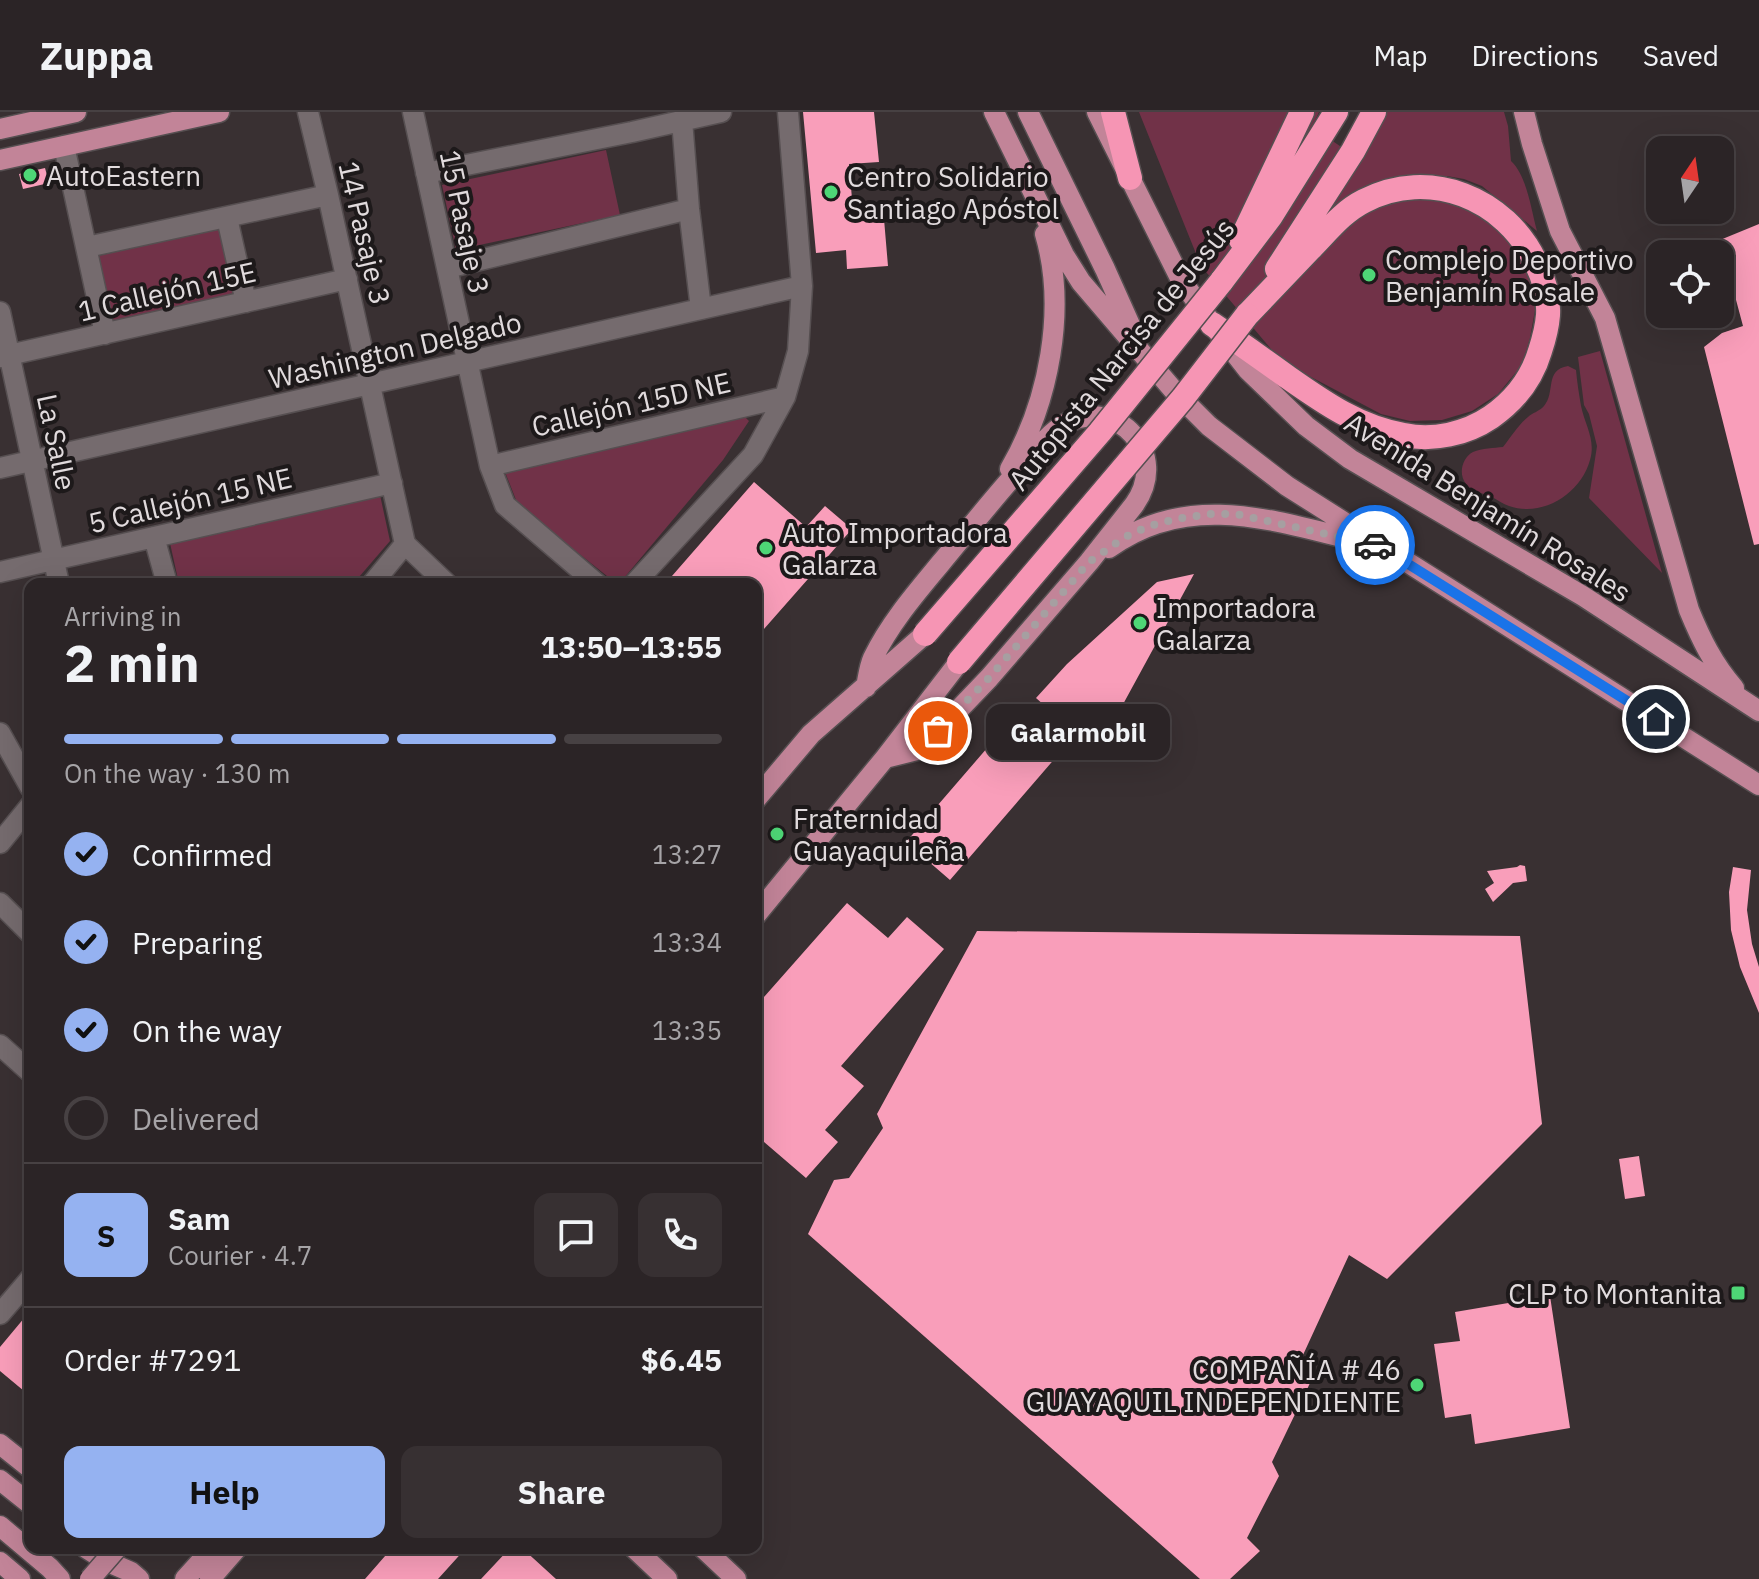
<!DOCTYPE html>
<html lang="en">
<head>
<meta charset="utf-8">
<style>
  :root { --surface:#2b2426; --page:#373032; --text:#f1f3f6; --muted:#a6a4a7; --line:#474143; --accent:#95b2f1 }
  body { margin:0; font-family:"IBM Plex Sans",sans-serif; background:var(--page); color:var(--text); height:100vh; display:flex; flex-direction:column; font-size:30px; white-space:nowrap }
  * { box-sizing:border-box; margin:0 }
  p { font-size:26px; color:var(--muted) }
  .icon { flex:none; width:44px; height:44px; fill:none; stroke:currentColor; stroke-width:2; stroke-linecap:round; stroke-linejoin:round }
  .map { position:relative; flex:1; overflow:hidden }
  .details { position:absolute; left:24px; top:466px; width:738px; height:976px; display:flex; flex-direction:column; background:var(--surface); border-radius:16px; box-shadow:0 8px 32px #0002,0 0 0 2px var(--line) }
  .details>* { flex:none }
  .needle { width:52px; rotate:13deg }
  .buttons { position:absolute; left:1646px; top:24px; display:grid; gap:16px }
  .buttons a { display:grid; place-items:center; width:88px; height:88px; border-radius:16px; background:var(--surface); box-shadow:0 8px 32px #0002,0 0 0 2px var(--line); font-size:40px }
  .pin { position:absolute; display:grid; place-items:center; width:68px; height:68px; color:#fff; margin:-34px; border:4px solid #fff; border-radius:50%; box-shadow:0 2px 8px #0007 }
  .courier { position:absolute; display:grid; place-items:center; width:80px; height:80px; margin:-40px; border:6px solid #1a73e8; border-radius:50%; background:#fff; color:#222; box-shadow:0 2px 10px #0007 }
  .bubble { position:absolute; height:56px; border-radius:16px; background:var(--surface); box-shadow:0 8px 32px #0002,0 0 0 2px var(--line); font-size:26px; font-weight:700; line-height:56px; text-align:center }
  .summary em { font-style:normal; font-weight:700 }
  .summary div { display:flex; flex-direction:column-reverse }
  .summary { display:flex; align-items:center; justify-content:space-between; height:136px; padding:0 40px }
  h1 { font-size:52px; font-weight:700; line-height:60px }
  .bar { display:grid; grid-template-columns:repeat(4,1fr); gap:12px 8px; align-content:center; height:96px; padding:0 40px }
  .bar i { height:10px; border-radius:6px; background:var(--line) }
  .bar .selected { background:var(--accent) }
  .bar p { grid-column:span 4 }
  .line { display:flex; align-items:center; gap:20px; padding:0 40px; border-top:2px solid var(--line) }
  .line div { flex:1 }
  .round { display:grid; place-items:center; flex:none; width:84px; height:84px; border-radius:16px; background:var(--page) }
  ol { padding:0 40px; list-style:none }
  li { display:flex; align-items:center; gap:24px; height:88px }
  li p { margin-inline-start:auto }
  li .icon { padding:8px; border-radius:50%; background:var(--accent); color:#111; stroke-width:4 }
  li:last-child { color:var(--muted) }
  li i { width:44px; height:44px; border:4px solid var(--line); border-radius:50% }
  .primary-button { display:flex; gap:16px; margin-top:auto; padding:16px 40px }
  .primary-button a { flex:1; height:92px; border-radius:16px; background:var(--accent); color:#111; font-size:32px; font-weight:700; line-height:92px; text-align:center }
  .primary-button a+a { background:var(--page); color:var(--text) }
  header { display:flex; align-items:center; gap:48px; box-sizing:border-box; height:112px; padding:0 40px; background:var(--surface); border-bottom:2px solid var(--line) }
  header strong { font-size:38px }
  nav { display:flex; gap:44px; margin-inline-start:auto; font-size:28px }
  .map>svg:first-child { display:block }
</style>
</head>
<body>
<header>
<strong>Zuppa</strong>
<nav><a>Map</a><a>Directions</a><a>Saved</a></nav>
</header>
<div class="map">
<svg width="1759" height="1467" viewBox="0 0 1759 1467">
  <rect width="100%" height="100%" fill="#393032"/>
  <!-- green -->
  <path fill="#713248" d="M1139,0h180l-7,15 47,32 27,-47h118l4,14 3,35c16,15 20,48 26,70l-55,-45 -18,-7 -17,-3 -4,23 42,19 38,39 8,27 4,26 -5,28 -8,27 -24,29 -26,17 -30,9 -32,1 -29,-7 -87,-46 -23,-19 -70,-83z
    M606,38l14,65 -164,35 -14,-65z
    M221,116l16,67 -124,28 -15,-67z
    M1600,239l62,222 -73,-75 8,-52 -8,-32 -5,-9 -6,-48z
    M1568,254l8,4c1,12 3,24 5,36 4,19 15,34 9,54 -9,33 -47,58 -81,46 -6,-2 -11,-6 -17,-9 -9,-4 -20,-5 -26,-13 -8,-10 -4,-26 7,-32 9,-4 21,-4 30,-5 8,-10 15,-22 25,-30 4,-4 12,-6 16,-11 12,-14 0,-36 24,-40z
    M744,304l5,5 -26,39 -104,124h-2l-99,-79 -13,-33z
    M380,383l10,46 -37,43h-174l-9,-41z"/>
  <!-- building -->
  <path fill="#f99eba" d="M803,0h71l5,50 -30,2 5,58 30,-3 4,47 -41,3 -1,-19 -30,3z
    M45,56l4,15 -26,6 -4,-15z
    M1759,112v320l-5,1 -50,-198 18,-14 21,-7 -23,-86z
    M754,370l52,45 19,-21 27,23 -96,109v-54h-91z
    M1194,462l-97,178 -61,-54 31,-34 90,-82z
    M1013,606l44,38 -107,124 -44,-38z
    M1520,753l5,1 2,15 -14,2 -20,19 -8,-13 9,-6 -7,-12 30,-4z
    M1733,755l18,3 -4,40 5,34 7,23v46l-19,-46 -9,-37 -2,-38z
    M847,791l41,35 19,-21 37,32 -103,117 23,20 -39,44 13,12 -32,36 -50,-43v-129z
    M977,819l543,5 22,188 -155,155 -38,-24 -46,100 8,26 -39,81 7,14 -32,62 13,13 -30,28h-30l-392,-345 26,-54 15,-2 34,-50 -6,-14z
    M1639,1044l6,40 -20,3 -6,-40z
    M1550,1184l20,132 -95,16 -4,-30 -26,4 -11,-74 26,-3 -5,-29z
    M30,1199v85l-30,-25v-24z
    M392,1436h74l-28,31h-73z
    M510,1436h12l34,31h-75z"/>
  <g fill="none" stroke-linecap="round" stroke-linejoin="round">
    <defs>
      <path id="minor" d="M308,0l20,83 77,349 42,40
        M413,0l77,354 15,39 92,79
        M682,8l7,89 12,100
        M64,34l41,188
        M426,61l206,-41 89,-20
        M227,106l19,84
        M87,135l241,-52
        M447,156l242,-59
        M0,200l59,272
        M0,245l347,-78
        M490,354l295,-69
        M0,356l802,-182
        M154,425l13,47
        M0,460l392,-89
        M372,472l33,-40
        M634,472l119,-129 32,-58 13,-46 4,-65 -14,-174
        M0,621l30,54
        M0,731l30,-37
        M0,791l30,30
        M0,933l30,27
        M0,1202l30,-35"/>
      <path id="major" d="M994,0l70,143 17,27 94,110 34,34 78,60 472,299
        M1028,0l77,157 30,67
        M1097,0l83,166 32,46 36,46 58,56 44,33 233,137 176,115
        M1524,0l8,32 28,87 45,87 84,292c12,29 24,54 45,78
        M0,17l76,-17
        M0,48l219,-48
        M1010,357c39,-67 57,-160 35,-235
        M1109,436c81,-59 169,-26 257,-5
        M866,575c2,-9 3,-20 7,-29 17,-35 43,-65 67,-94 26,-31 51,-63 78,-93 14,-15 29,-37 47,-47 52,-29 106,30 69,81l-45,57 -100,116 -68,71 -36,9
        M756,687l55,-65 114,-100
        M756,803l129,-157 74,-96
        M0,1332l30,24
        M0,1368l30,24
        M0,1414l50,42 10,11
        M86,1436l22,14 23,10 8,7
        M634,1436l33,31
        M703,1436l33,31
        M0,1450l20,17
        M185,1467l28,-31
        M210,1467l27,-31"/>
      <path id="highway" d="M1113,0l17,66
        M1241,128l61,-128
        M1277,157l76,-118 21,-39
        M1221,170l50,-66 65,-104
        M1212,212c25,17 49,34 74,52 37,26 72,51 118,59 29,6 62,-1 87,-18 23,-16 41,-39 49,-66 4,-12 7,-23 8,-36 1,-18 -4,-36 -12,-52 -30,-65 -107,-96 -172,-62 -22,11 -37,31 -54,48 -21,22 -42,44 -63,66"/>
    </defs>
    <!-- minor casing -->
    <use href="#minor" stroke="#564f51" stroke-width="23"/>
    <!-- major casing -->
    <use href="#major" stroke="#564f51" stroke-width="23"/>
    <!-- highway casing -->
    <use href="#highway" stroke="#564f51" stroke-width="27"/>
    <!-- minor -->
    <use href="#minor" stroke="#756b6e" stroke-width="20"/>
    <!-- major -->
    <use href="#major" stroke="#c28498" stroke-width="20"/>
    <!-- highway -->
    <use href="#highway" stroke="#f695b4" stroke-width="24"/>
    <defs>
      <path id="major-bridge" d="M90,1467l27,-31"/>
      <path id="highway-bridge" d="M925,522l175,-202 121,-150
        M959,550l224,-264 64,-83"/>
    </defs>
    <!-- major-bridge casing -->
    <use href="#major-bridge" stroke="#564f51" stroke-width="23" stroke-linecap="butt"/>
    <!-- highway-bridge casing -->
    <use href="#highway-bridge" stroke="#564f51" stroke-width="27" stroke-linecap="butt"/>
    <!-- major-bridge -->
    <use href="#major-bridge" stroke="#c28498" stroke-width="20"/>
    <!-- highway-bridge -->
    <use href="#highway-bridge" stroke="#f695b4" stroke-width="24"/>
  </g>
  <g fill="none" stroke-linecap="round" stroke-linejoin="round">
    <!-- done -->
    <path stroke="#a69fa1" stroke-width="8" stroke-dasharray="0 14.4" d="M938,619l51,-53 100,-116 36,-25 24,-11 27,-7 33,-5h27l139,31"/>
    <!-- route -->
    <path stroke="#1a73e8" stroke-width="10" d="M1375,433l6,2 275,172"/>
  </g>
  <!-- markers -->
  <g fill="#4ed676" stroke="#1d191a" stroke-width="3">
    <circle cx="30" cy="63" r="8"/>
    <circle cx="831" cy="80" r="8"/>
    <circle cx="1369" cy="163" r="8"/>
    <circle cx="766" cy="436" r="8"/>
    <circle cx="1140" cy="511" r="8"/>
    <circle cx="777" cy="722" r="8"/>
    <rect x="1730" y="1173" width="16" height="16" rx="4"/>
    <circle cx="1417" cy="1273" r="8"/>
  </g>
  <g text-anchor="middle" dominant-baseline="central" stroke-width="8" stroke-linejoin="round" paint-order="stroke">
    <!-- poi labels -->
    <g font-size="28" fill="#e1dbdd" stroke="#1d191a" text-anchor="start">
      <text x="46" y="63">AutoEastern</text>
      <text x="847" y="64">Centro Solidario<tspan x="847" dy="32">Santiago Apóstol</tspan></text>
      <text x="1385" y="147">Complejo Deportivo<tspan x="1385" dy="32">Benjamín Rosale</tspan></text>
      <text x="782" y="420">Auto Importadora<tspan x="782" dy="32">Galarza</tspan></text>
      <text x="1156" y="495">Importadora<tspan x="1156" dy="32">Galarza</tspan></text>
      <text x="793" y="706">Fraternidad<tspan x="793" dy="32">Guayaquileña</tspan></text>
      <text x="1722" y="1181" text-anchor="end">CLP to Montanita</text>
      <text x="1401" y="1257" text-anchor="end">COMPAÑÍA # 46<tspan x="1401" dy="32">GUAYAQUIL INDEPENDIENTE</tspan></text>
    </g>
    <!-- street labels -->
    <g font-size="28" fill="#e1dbdd" stroke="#1d191a">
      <text transform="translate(465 110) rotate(78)">15 Pasaje 3</text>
      <text transform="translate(365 121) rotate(77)">14 Pasaje 3</text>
      <text transform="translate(167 179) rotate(-13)">1 Callejón 15E</text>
      <text transform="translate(395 238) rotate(-13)">Washington Delgado</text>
      <text transform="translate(1121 242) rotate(-51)">Autopista Narcisa de Jesús</text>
      <text transform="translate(631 292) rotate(-13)">Callejón 15D NE</text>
      <text transform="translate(57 330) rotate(78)">La Salle</text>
      <text transform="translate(190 388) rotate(-13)">5 Callejón 15 NE</text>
      <text transform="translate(1488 395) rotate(32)">Avenida Benjamín Rosales</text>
    </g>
  </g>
</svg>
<div class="buttons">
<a><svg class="needle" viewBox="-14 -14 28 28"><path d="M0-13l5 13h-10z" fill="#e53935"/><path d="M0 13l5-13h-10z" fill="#a6a4a7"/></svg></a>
<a><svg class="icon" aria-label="locate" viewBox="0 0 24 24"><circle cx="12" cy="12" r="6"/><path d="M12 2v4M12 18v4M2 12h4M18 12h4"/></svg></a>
</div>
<div class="pin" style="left:938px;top:619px;background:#ea580c"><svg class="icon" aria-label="bag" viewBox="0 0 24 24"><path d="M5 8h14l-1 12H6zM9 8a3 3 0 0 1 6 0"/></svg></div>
<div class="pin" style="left:1656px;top:607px;background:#1f2937"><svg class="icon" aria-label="home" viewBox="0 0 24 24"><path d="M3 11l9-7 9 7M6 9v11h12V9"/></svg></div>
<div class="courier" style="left:1375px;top:433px"><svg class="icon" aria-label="car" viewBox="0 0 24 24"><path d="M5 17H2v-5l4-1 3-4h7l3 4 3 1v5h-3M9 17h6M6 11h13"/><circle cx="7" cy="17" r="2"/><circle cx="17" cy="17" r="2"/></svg></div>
<div class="bubble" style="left:986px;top:592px;width:184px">Galarmobil</div>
<section class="details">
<div class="summary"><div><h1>2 min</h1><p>Arriving in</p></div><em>13:50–13:55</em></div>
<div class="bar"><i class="selected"></i><i class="selected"></i><i class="selected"></i><i></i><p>On the way · 130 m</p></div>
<ol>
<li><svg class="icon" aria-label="check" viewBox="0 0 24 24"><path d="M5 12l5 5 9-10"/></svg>Confirmed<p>13:27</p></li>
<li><svg class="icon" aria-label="check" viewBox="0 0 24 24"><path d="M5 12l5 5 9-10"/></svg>Preparing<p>13:34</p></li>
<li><svg class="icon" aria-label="check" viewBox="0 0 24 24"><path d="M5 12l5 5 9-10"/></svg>On the way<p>13:35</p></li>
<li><i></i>Delivered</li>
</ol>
<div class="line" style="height:144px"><b class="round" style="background:var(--accent);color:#111">S</b><div><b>Sam</b><p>Courier · 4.7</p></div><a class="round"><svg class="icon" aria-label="chat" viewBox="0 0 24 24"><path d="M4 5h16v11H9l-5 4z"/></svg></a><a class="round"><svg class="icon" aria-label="phone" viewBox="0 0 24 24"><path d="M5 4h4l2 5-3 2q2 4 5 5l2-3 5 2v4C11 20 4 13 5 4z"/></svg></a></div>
<div class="line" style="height:104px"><div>Order #7291</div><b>$6.45</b></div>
<div class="primary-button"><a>Help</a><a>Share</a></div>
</section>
</div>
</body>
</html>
